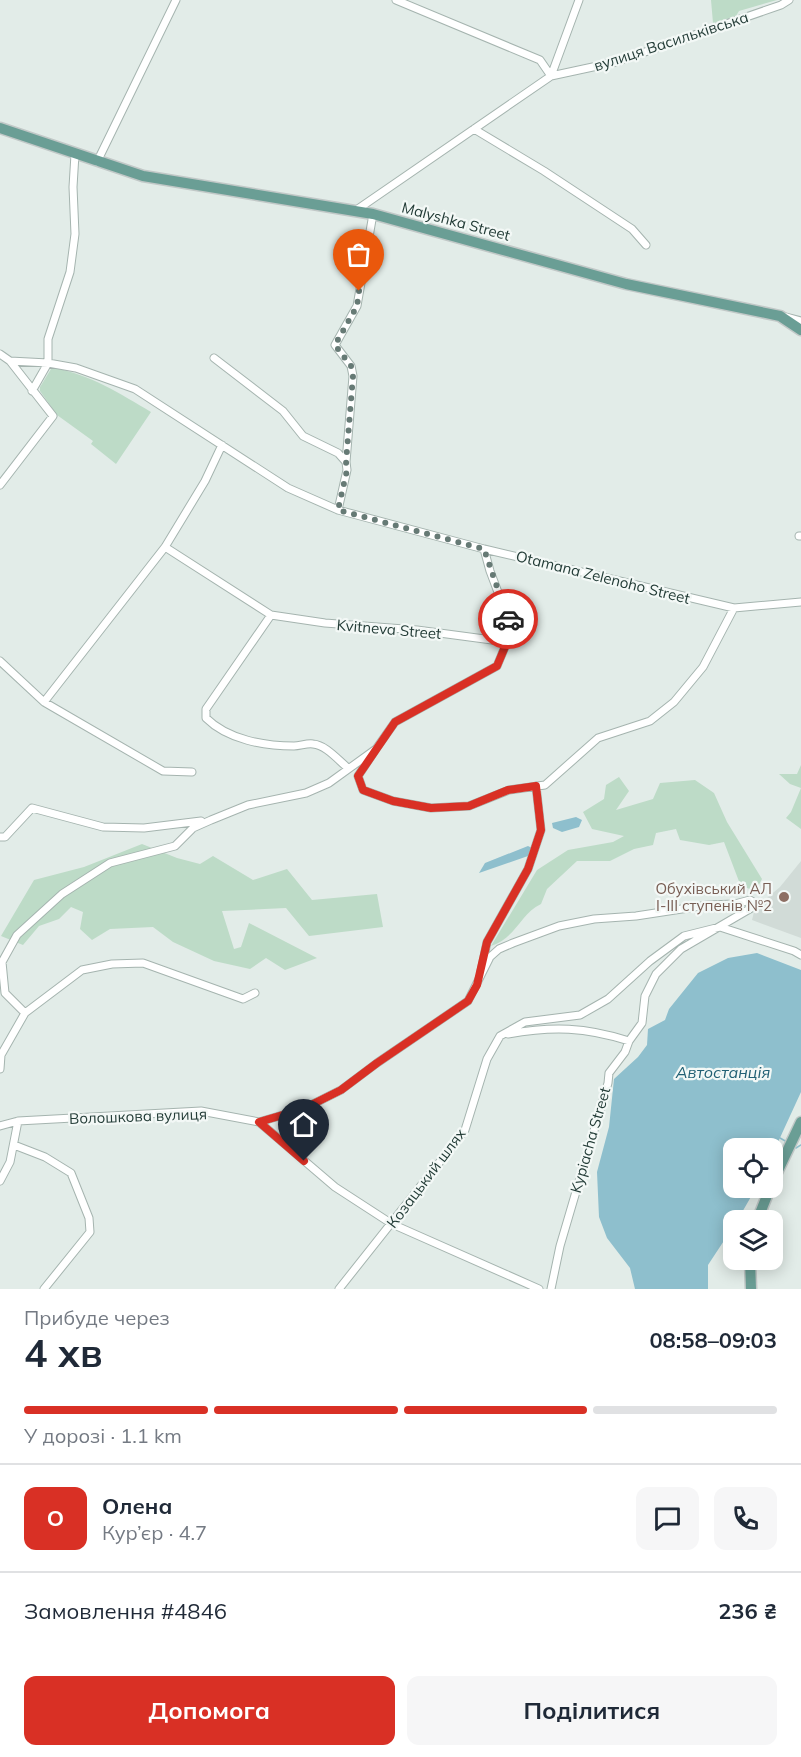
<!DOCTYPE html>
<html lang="uk">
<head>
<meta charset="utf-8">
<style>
  :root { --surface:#fff; --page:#f6f6f7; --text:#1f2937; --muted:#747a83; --line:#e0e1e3; --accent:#d93025 }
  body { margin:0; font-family:Mulish,sans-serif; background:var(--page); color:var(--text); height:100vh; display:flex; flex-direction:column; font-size:22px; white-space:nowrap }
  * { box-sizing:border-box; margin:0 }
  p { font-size:20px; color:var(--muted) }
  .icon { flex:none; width:33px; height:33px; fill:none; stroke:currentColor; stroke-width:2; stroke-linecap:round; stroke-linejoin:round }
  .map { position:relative; height:1289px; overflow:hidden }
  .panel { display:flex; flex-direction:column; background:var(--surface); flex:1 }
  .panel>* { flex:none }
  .controls { position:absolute; left:723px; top:1138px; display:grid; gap:12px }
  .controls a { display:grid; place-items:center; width:60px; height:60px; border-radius:12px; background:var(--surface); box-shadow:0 3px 15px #0003; font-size:30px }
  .pin { position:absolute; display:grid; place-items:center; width:51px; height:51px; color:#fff; margin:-62px -26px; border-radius:50% 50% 50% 0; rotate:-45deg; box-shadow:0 0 6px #0007 }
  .pin .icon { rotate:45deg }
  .courier { position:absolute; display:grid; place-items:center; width:60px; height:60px; margin:-30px; border:4px solid #d93025; border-radius:50%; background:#fff; color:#222; box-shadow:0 2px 8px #0007 }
  .overview em { font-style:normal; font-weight:700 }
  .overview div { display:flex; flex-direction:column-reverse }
  .overview { display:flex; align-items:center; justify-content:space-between; height:102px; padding:0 24px }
  h1 { font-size:39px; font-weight:700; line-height:45px }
  .bar { display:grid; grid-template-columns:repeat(4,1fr); gap:9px 6px; align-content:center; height:72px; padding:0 24px }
  .bar i { height:8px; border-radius:4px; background:var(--line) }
  .bar .current { background:var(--accent) }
  .bar p { grid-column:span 4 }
  .line { display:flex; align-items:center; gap:15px; padding:0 24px; border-top:2px solid var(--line) }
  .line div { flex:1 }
  .round { display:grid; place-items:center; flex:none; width:63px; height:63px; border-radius:12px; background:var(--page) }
  .primary-button { display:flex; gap:12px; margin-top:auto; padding:12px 24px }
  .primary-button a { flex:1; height:69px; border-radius:12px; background:var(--accent); color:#fff; font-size:24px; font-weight:700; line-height:69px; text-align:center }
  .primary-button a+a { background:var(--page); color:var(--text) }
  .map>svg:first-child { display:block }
</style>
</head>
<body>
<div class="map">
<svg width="801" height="1289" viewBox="0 0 801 1289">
  <rect width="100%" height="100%" fill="#e2ece8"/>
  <!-- built -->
  <path fill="#d1dbd7" d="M801,861v77l-49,-18 3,-12 25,-21z"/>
  <!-- green -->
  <path fill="#bddbc7" d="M711,0h66l-38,11 -3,5 -23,7z
    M54,368c35,6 67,26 97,44l-35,52 -25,-20 2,-3 -36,-26 -17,-24v-4l11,-18z
    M801,765v64l-15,-11 5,-6 10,-24 -11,-4 -11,-10h18z
    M619,777l10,14 -13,19 37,-11 7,-16 35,-3 19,13 13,29 35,57 -7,13 -15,-8 -16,-42 -15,3 -29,-5 -4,-11 -20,4 -3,12 -19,4 -24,12h-33l-30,28 -6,15c-21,10 -24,33 -50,42l46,-76 31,-20 45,-8 11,-6 -32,-7 -9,-17 21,-13 2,-14z
    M142,844l35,14 23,6 13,-8 40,24 34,-11 25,31 65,-6 6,33 -74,9 -23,-28 -64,3 12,38 7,-2 8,-24 68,35 -32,12 -19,-12 -16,11 -36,-8 -41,-19 -20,-15 -43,2 -18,11 -12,-11 3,-17 -12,-5 -12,12 -20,7 -16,19 -22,-9 33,-56 50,-13z"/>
  <!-- water -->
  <path fill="#8ebfcd" d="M576,817l6,3 -3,7 -17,5 -9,-4 -1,-5z
    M528,846l4,2 -4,8 -49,17 6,-10z
    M757,953l44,17v122l-28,61 -1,-4h-38v39h22l-19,33h-3l-1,6 -25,38v24h-73l-5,-21 -23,-30 -8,-21 -2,-45 12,-45 5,-48 24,-22 9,-12 1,-16 17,-9 4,-11 29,-36 30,-15z"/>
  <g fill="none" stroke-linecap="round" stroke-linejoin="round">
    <!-- stream -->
    <path stroke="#8ebfcd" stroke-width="1.5" d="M780,1138l7,4
      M793,1146l3,2 5,-3"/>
    <defs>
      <path id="street" d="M396,0l144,60 11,16
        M551,76l28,-76
        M474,129l70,42 88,58 14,16
        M97,162l79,-162
        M355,211l196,-135 65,-14 165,-57 8,-5
        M786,317l15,4
        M0,354l10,7 38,2 28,5 59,21 153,99 50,22 146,39 250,59 67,-6
        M214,358l69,53 20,25 35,17 8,9 1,8 -9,40
        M32,391l16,-28v-24l22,-67 5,-38 -2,-47 2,-33
        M346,462l7,-86 -2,-10 -16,-21 22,-39 16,-92
        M0,485l53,-69 -43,-55
        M799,536h2
        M165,547l106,68 -65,94v9c22,22 59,28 88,28 6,0 13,-3 19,-2 13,1 25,16 35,24
        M271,615l54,8 92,7 90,12
        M0,661l44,41 119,69 29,1
        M44,702l121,-155 40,-66 17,-36
        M376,749l19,-27 102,-56 10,-24 1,-23 -18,-48 -6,-22
        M0,837h5l27,-29 71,19 41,1 57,-7
        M481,971l6,-29 41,-73 13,-39 -5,-44
        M25,1013l-20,-20 -3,-31 15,-27 45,-41 48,-31 65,-17 18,-18 18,-8 37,-15 58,-12 23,-10 47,-34 -18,27 5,14 30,11 38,7 38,-2 40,-16 36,-5 53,-47 52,-17 24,-19 29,-35 31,-59
        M508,1034c45,-8 77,-7 121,7
        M0,1069l1,-14 24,-42 57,-43 30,-6 31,-1 100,36 12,-6
        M259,1122l76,65 57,37 147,65
        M0,1126l18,-5 183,-10 58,11 44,-13 38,-19 36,-27 91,-62 22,-44 9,-8 14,-6 46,-17 35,-7 42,-3 72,-11 27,-1 15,-4 5,3 -2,4 -72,42 -25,25 -11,22 -3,27 -13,18 -4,11 -16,21 -1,10 -48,163 -9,43
        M14,1145l31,12 26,16 18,45 1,14 -46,57
        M0,1181l10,-19 8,-41
        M339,1289l126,-159 22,-71 13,-23 25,-14 55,-7 28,-16 42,-38 34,-25 36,-9 74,24 7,4"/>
      <path id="primary" d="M0,128l143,48 230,38 253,70 154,32 21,14
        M772,1183l29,-61
        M757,1221l13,-33
        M750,1260l1,29"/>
    </defs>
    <!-- street casing -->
    <use href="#street" stroke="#a5b4af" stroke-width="9"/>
    <!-- primary casing -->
    <use href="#primary" stroke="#c1c8c7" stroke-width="13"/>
    <!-- street -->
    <use href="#street" stroke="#fff" stroke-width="7"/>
    <!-- primary -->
    <use href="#primary" stroke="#6a9e95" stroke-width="10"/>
  </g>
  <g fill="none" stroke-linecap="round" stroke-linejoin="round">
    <!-- done -->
    <path stroke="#667a75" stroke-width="6" stroke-dasharray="0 10.8" d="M359,291l-2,15 -22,39 16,21 2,10 -7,86 1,8 -9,40 146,39 24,70"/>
    <!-- route -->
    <path stroke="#d93025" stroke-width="8" d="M304,1161l-45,-39 44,-13 38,-19 36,-27 91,-62 9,-16 10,-43 41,-73 13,-39 -5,-44 -28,4 -39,16 -38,2 -38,-7 -30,-11 -5,-14 37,-54 102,-56 10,-24 1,-23"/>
  </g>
  <!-- markers -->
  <circle fill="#8d6e63" stroke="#f3f8f6" stroke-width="2" cx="784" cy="897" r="6"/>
  <g text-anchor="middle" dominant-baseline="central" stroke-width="4.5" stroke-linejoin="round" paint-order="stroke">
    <!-- street labels -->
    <g font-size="15" fill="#233c37" stroke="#f3f8f6">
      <text transform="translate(671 41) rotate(-18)">вулиця Васильківська</text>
      <text transform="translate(456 221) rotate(15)">Malyshka Street</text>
      <text transform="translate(603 577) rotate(14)">Otamana Zelenoho Street</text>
      <text transform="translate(389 629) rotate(5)">Kvitneva Street</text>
      <text transform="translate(138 1116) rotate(-2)">Волошкова вулиця</text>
      <text transform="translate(590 1140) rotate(-74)">Kypiacha Street</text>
      <text transform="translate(426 1178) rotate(-53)">Козацький шлях</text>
    </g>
    <!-- education labels -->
    <g font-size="15" fill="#785e54" stroke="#f3f8f6" text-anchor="end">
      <text x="772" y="888">Обухівський АЛ<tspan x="772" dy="17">І-ІІІ ступенів №2</tspan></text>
    </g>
    <!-- water labels -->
    <g font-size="16" font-style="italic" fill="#216074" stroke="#f3f8f6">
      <text x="723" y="1072">Автостанція</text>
    </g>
  </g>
</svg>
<div class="controls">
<a><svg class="icon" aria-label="locate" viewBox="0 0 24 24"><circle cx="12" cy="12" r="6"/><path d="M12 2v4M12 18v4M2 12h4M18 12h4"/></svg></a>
<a><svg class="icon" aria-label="layers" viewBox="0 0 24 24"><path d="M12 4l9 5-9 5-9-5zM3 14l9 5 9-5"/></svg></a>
</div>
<div class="pin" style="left:359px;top:291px;background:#ea580c"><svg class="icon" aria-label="bag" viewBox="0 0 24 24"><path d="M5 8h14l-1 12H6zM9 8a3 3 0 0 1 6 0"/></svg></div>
<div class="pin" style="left:304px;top:1161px;background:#1f2937"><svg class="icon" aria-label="home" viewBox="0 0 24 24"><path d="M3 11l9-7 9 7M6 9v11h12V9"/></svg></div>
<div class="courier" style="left:508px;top:619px"><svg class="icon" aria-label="car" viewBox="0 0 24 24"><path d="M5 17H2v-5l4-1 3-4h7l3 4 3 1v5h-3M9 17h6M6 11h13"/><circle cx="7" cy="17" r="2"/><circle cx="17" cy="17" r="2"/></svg></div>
</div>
<section class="panel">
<div class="overview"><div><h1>4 хв</h1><p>Прибуде через</p></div><em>08:58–09:03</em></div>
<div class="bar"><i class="current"></i><i class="current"></i><i class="current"></i><i></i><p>У дорозі · 1.1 km</p></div>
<div class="line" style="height:108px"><b class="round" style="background:var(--accent);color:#fff">О</b><div><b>Олена</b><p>Кур’єр · 4.7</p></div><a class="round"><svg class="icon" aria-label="chat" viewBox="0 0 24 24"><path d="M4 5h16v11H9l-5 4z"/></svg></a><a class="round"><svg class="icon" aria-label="phone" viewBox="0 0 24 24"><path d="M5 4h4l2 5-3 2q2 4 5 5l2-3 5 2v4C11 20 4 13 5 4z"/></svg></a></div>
<div class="line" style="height:78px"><div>Замовлення #4846</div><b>236 ₴</b></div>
<div class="primary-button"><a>Допомога</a><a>Поділитися</a></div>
</section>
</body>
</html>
